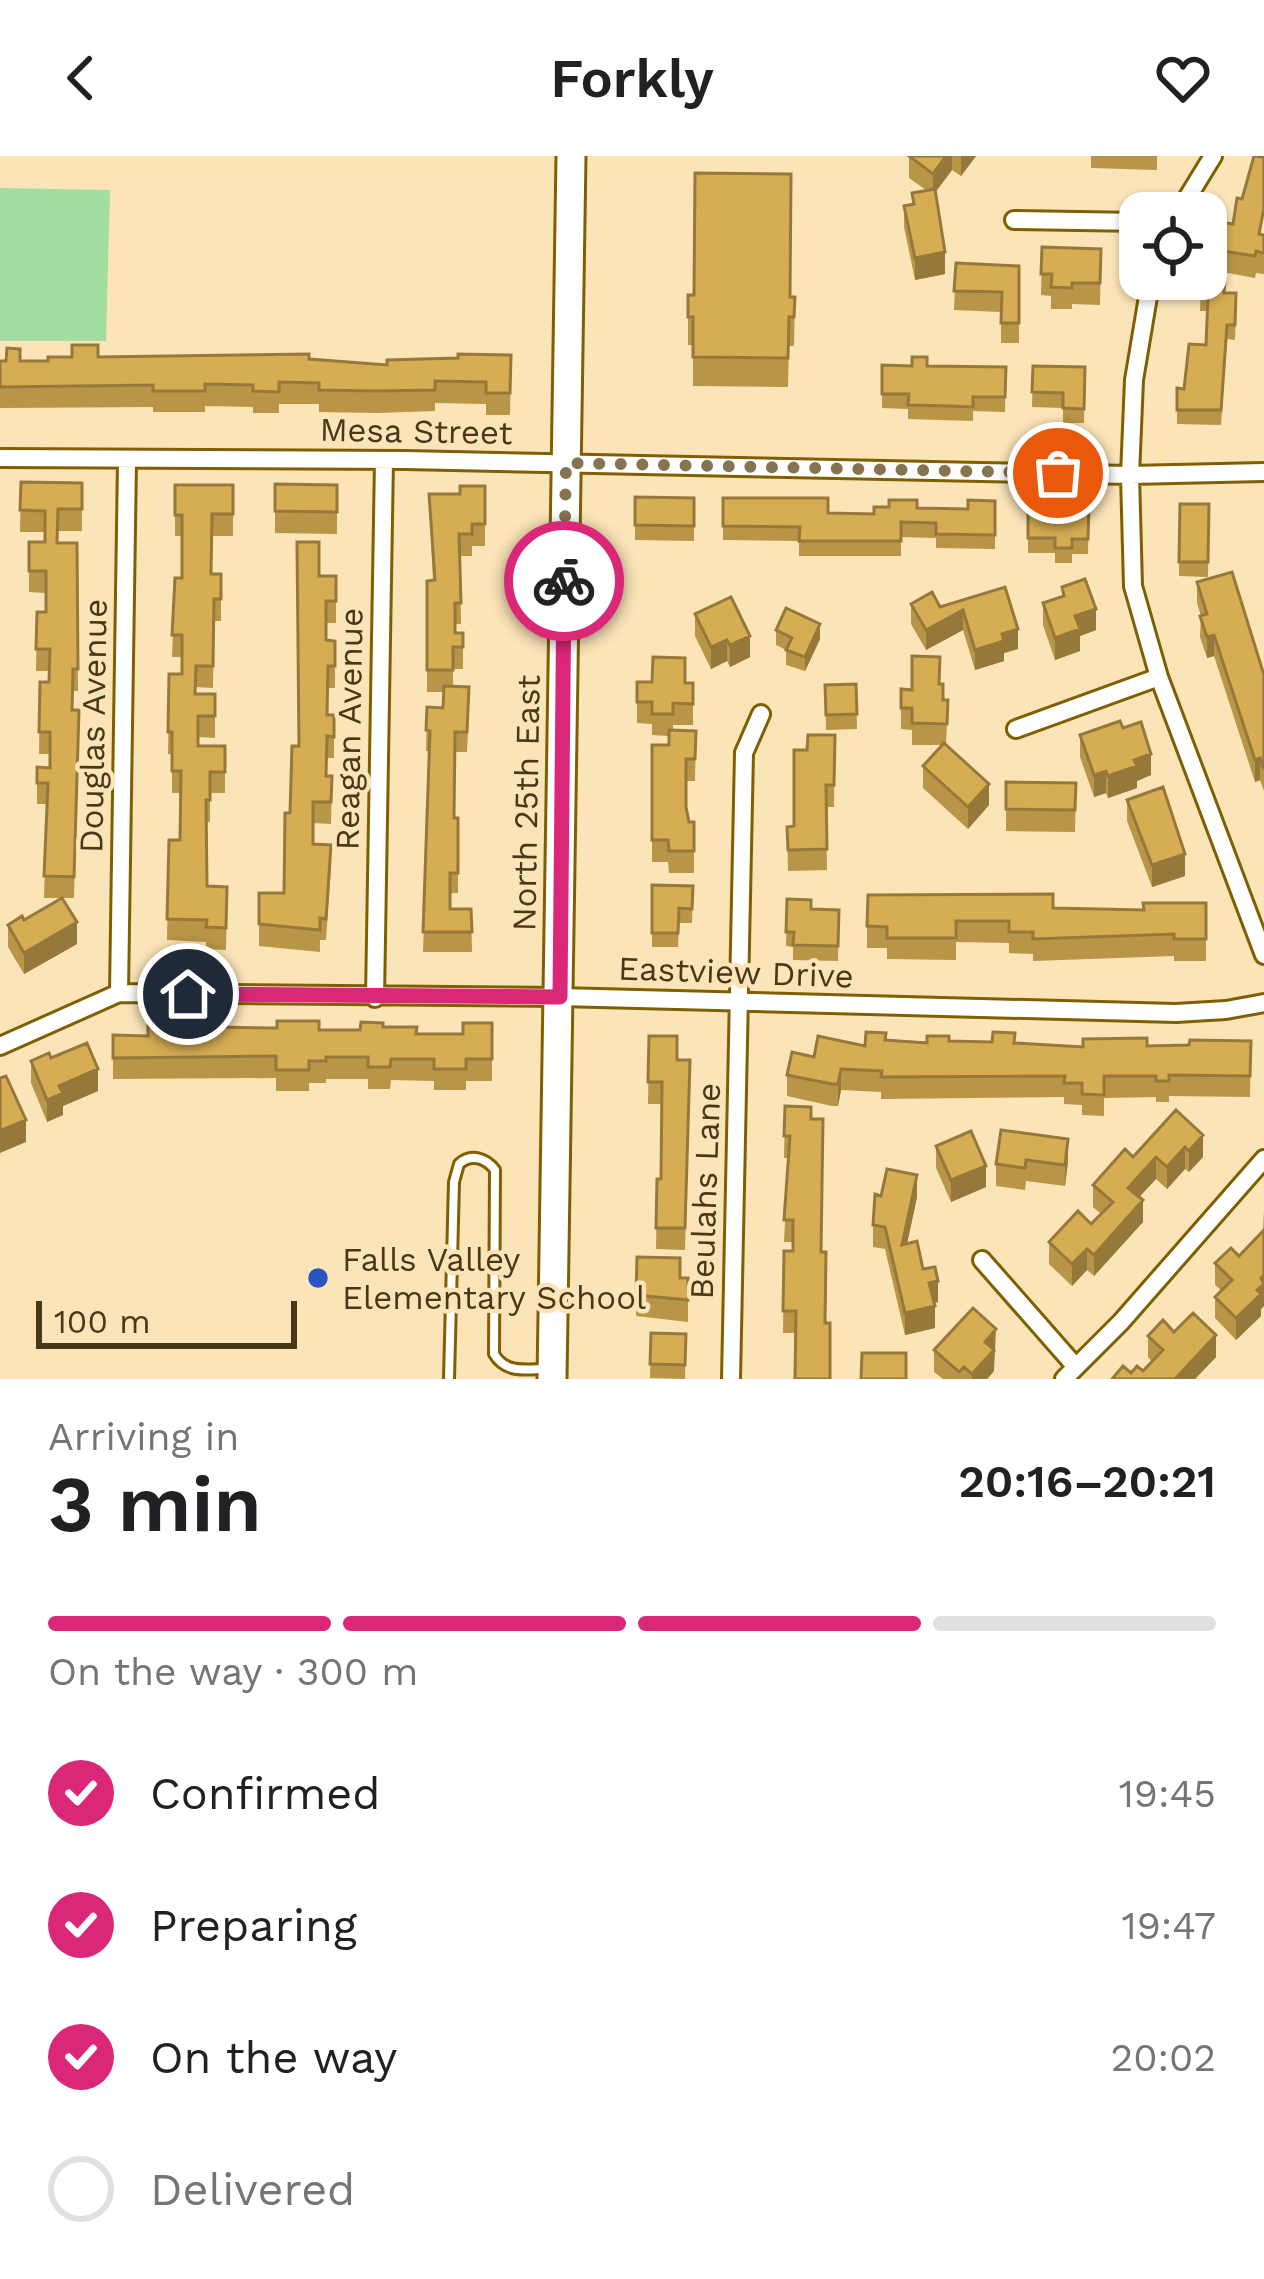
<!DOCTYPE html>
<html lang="en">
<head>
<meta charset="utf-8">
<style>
  :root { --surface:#fff; --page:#f6f6f6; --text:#202124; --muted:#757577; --line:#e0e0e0; --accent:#db2777 }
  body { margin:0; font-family:"Work Sans",sans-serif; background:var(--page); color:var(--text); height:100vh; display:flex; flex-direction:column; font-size:45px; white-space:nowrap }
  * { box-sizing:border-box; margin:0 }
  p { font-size:39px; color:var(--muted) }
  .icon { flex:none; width:66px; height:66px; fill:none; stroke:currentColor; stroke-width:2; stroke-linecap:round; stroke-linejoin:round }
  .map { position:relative; height:1223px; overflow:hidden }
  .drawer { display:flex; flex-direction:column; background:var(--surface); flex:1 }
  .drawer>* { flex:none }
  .fabs { position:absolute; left:1119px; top:36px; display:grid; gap:24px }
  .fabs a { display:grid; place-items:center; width:108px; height:108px; border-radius:24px; background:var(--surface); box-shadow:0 3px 9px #0004; font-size:60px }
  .scale { position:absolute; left:36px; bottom:30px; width:261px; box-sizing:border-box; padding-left:12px; border:6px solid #473818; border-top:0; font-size:33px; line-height:42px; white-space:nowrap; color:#473818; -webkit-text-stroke:9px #fbe4b8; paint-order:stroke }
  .pin { position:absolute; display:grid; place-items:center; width:102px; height:102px; color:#fff; margin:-51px; border:6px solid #fff; border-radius:50%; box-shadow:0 3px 12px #0007 }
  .courier { position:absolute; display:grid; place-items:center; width:120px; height:120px; margin:-60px; border:9px solid #db2777; border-radius:50%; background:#fff; color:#222; box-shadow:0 3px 15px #0007 }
  .summary em { font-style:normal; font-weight:600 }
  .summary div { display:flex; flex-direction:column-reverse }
  .summary { display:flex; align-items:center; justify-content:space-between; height:204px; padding:0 48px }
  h1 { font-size:78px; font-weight:600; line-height:90px }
  .bar { display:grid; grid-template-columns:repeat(4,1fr); gap:18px 12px; align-content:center; height:144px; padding:0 48px }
  .bar i { height:15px; border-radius:9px; background:var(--line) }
  .bar .on { background:var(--accent) }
  .bar p { grid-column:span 4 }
  ol { padding:0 48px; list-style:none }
  li { display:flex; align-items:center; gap:36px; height:132px }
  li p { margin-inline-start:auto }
  li .icon { padding:12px; border-radius:50%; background:var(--accent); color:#fff; stroke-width:4 }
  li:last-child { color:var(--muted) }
  li i { width:66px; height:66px; border:6px solid var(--line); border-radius:50% }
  header { display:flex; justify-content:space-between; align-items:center; height:156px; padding:0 48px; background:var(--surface); font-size:54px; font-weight:600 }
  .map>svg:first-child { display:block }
</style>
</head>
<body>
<header><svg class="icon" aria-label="back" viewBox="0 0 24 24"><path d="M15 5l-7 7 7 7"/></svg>Forkly<svg class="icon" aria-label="heart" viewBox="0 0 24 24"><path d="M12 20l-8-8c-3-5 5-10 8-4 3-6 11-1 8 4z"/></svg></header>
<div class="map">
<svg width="1264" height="1223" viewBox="0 0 1264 1223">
  <rect width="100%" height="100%" fill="#fbe4b8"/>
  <!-- green -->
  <path fill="#a2dea1" d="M0,32l110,2 -4,151h-106z"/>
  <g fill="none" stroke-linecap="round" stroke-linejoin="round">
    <defs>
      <path id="lane" d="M449,1223l5,-197 5,-18c12,-11 27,-6 36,6l-1,184c12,20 31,15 52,15"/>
      <path id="street" d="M1178,57l35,-57
        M1014,64l126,2
        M1151,123l-17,101 -4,95 3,111 26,91 105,278
        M0,302l405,2 725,15 134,-3
        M1016,573l143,-52
        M119,837l8,-532
        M375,842l9,-538
        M0,890l119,-53 441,4 616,16 50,-3 38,-7
        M982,1104l94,107
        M731,1223l13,-626 17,-39
        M1064,1223l57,-57 143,-163"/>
      <path id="primary" d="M552,1223l19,-1223"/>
    </defs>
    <!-- lane casing -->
    <use href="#lane" stroke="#805f00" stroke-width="14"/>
    <!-- street casing -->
    <use href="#street" stroke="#805f00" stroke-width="22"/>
    <!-- primary casing -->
    <use href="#primary" stroke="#805f00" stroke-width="33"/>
    <!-- lane -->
    <use href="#lane" stroke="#fff" stroke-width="8"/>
    <!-- street -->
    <use href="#street" stroke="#fff" stroke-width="16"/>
    <!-- primary -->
    <use href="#primary" stroke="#fff" stroke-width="27"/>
  </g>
  <!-- wall -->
  <path fill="#b89547" d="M909,0h67l-15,20 -9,-6 -17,23 10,81 -30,6 -11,-53v-21l8,-2v-11l14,-3 -17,-12z
    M1091,0h66v14l-66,-2z
    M1264,79v39l-8,-1 -1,5 -38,-7v-21z
    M1042,91l59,2 -1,56 -28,-1v5h-21v-13l-10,-1z
    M956,107l63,3v77h-18v-31l-47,-2z
    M1201,123l24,14 11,15 -1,32 -8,-1 -6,86 -44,-1v-36l7,1 22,-44 2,-34h-8z
    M688,139l107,2 -1,49h-5l-1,41 -95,-1v-41h-5z
    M511,199l-1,60h-24v-11l-51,-1v8l-58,2 -58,-1v-8h-40v9h-26v-6l-48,-1v6h-52v-5l-153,1v-47h48l24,-4h26l211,2 78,6z
    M882,209l124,2 -1,45 -32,-1v10l-65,-2v-10l-26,-1z
    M1033,210l52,1 -1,56h-21v-15l-31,-1z
    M21,326l61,1v48h-24v12h19l1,148h-5v19h6l-5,188h-11l14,46 -53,30 -16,-27v-22l16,-5 38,-22h-18l3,-94h-10v-37l13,1v-14h-11l1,-72h9l1,-11h-14l1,-59h9v-19l-17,-1v-50h16v-10h-25z
    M275,328l62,1v49l-62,-1z
    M175,329h58v51h-21l-1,38h10v47h-7l-1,67 -17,-1v7h19v44l-17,-1v9h27v47h-15v29h-4l1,64 20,1 -1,63 -20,-1v-7l-39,-2 2,-100h11l1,-47h-9v-39h-4l1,-80h13v-17h-10l3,-79h7v-42h-7z
    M485,330v60h-13v10h-12l1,68h-6v9h8v36h-10v17l16,21 -2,45h-12l-1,66h4v75h-8v16h21l1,43h-49l7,-201h-4l1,-44 16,1 1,-16h-17v-111h6l-4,-87h31z
    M635,341l59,1v43l-59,-1z
    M723,342l105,15 46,1 43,-6 51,1 27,-8v48l-59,-1v-10l-35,-1v19h-102v-15l-76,-1z
    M1028,348l61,1 -1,49h-16v9h-17v-10h-27z
    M1180,348h29l-1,73 -29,-1z
    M319,420h17v47h-10v17l9,1v47h-7v27h6v43h-7l-1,18h6l-1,48 -18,-1v21l18,22 -5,74h-6v12l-61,-6v-53h25l6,-80z
    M1197,426l67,93v116l-4,-11 -5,2 -41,-126 -7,2 -7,-21 1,-21 -4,-13z
    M1005,431l13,62 -14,4v8l-29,9 -12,-40 -37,20 -15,-26v-20l29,3z
    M1062,431l34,43 -16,6v15l-25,9 -12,-35v-22l19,-6z
    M695,458l55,43 -20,10 -3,-6 -16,8 -16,-33z
    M776,474l44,9 -15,32 -19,-6v-15l-10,-5z
    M637,526l56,1v42h-20v6h23l-1,50h-9v28l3,13h5v51h-25l-1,-11h-16v-117h17v-9l-17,-1v-11l-15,-1z
    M856,528l1,45 -31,1 -1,-45z
    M940,528l3,16h5l-2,45 43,60 -21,24 -45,-41v-22l19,-21h-30v-15l-11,-1v-40l11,1z
    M1123,572l28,47 -14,6v7l-29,10 -2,-5 -12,4 -14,-40v-22z
    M835,579l-1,72h-8l1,63 -39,1 -1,-44 7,-1 13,-76z
    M1006,626l70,1 -1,49 -69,-1z
    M1127,644l58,76 -33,11 -25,-66z
    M652,729l41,1 -1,37h-13l-1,24h-26z
    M787,743l24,10 28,1 -1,51 -45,-1v-13l-7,-1z
    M1206,747v58h-32v-5l-141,5v-7l-24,-1v-10l-53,-1v18l-69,-1v-11h-20v-22l186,-18 91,2z
    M492,867v58h-26v9h-32v-9l-43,-1 -1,9h-22v-10h-42v4h-17v8h-33v-13l-163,1v-44l35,1 63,-9 108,3h41l23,-3 33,7h47z
    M649,880l28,24h13l-5,190 -29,-1 1,-70h4l1,-75h-14z
    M886,884l197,7 106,-2 62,-4 -1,56 -81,-1v6h-13v-5l-52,1v18l-22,-1v-10l-18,-1v-7l-183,2v-7l-40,-2 -3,16h-6l-45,-10v-21l27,-18z
    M51,902l47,33 -35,15v9l-16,7 -16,-39v-22z
    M785,950l26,1 -15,226h-13l1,-82h9v-9h-9l4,-84h-4z
    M1176,954l27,47 -14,15 -4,-3 -18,20 -11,-10 -17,18 4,25 -49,54 -7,-6 -15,16 -23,-22v-22l42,-18 10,-10 -8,-7v-22l40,-28z
    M1001,974l67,31 -3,25 -39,-5 -1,9 -29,-4v-22z
    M936,990l50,41 -35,15 -15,-34z
    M881,1040l36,1 -10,47 16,25 15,33 -4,1 1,25 -30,7 -20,-86 -12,-2v-22z
    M1264,1053v97l-3,3v7l-25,24 -21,-22v-21l6,-7 -6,-5v-22l24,-7 24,-25z
    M637,1101l43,21h8v44l-52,-6z
    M1174,1176l42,25 -21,22h-83l31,-8 9,-9 -4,-5v-21z
    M651,1177l35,1 -1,45 -35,-1z
    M934,1194l62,1 -2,3v17l-7,8h-44l-9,-7z"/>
  <!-- shaded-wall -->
  <path fill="#96793a" d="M946,0h6v14l-19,25v-21z
    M961,0h15l-15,20z
    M945,96v22l-30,6v-22z
    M1096,453v21l-16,6v15l-25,9v-22l20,-22z
    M963,454v20l-37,20v-20z
    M820,468v15l-15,32v-14z
    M1018,473v20l-14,4v8l-29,9v-20l27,-16z
    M1214,479v21l-7,2v-21z
    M750,480v21l-20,10v-22z
    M727,484v21l-16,8v-22z
    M1151,598v21l-14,6v7l-29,10v-22l26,-16z
    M1260,602v22l-5,2v-22z
    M1106,615v22l-12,4v-22z
    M989,628v21l-21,24v-22z
    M1185,698v22l-33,11v-22z
    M77,766v22l-53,30v-21z
    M98,913v22l-35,15v9l-16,7v-22l12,-14z
    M841,913v21l-3,16v-22z
    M26,964v22l-26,11v-22z
    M1203,979v22l-14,15v-21z
    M1068,983v22l-3,25v-21z
    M1185,991v22l-18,20v-22z
    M1156,1001v22l-28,30v-21z
    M986,1010v21l-35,15v-22z
    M917,1019v22l-15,70v-22z
    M1143,1044v22l-49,54v-21z
    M1087,1093v21l-15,16v-22z
    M1264,1119v31l-3,3v7l-25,24v-22z
    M938,1125v21l-9,2v-21z
    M935,1150v22l-30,7v-22z
    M996,1173l-2,42 -7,8h-15v-5l13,-32z
    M1216,1179v22l-21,22h-20z"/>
  <!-- building -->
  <path fill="#d6ad53" stroke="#96793a" stroke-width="3" d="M909,0h37l-13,18z
    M1254,0l10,1v51l-5,26 5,1v18l-8,-2 -1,5 -38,-6 4,-28 12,2 4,-26 5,1z
    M695,17l96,1 -1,123h5l-1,20h-5l-1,41 -95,-1v-40h-5v-22h6z
    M935,33l10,63 -30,6 -11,-52 10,-2 -2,-11z
    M1042,91l59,2 -1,34h-28v5l-21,-1 1,-13h-11z
    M956,107l63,3v57h-18l1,-31 -48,-1z
    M1206,122l19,1 -1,14h12l-1,32h-8l-6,85h-44v-22l7,1 5,-45 17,1 2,-48 -8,-1 1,-17z
    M72,189h26v12l211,-3v5l78,6v-5l71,-2v-4l53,1 -1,38h-24v-11l-51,-1v9l-58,1 -58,-1v-7l-40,-1v10l-26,-1v-6l-48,-1v7h-52v-6l-153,2v-26h6l1,-13 13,1v12h28v-4h24z
    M912,201h15v9l79,1 -1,30h-32v10l-23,-1 -42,-1 1,-11h-27v-29l30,1z
    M1033,210l52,1 -1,42 -21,-1v-15l-31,-1z
    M21,326l61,1v26h-24l-1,34h20l1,126h-5l-1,41h7l-5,167 -30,-1 4,-93h-11v-16l13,1v-36h-11l1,-50h9l1,-33h-14l1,-37h9v-41h-17v-29h16v-31l-25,-1z
    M275,328l62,1v27l-62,-1z
    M175,329h58v29h-21l-1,60h10v25h-7l-1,67h-17l-1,28h20v22h-17v30h27v26h-15v28h-4l1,86 20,1 -1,41 -20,-1 1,-7 -40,-1 2,-79h11l1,-69h-9v-39h-4l1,-58h13v-39h-10l3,-57h7v-63h-7z
    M460,330h25v38h-13v10h-13l2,69h-6v30h8v14h-10v23h-26v-89l8,-1 -6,-86h31z
    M635,341l59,1v28l-59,-1z
    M723,342h105v15l46,1v-7h15v-7h28v8l51,1v-9l27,1v34l-59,-1v-11l-35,-1v19h-102l1,-14 -77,-1z
    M1028,348l61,1 -1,34h-16v9h-17v-10h-27z
    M1180,348h29l-1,58h-29z
    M297,386h22v34h17v25h-10v39l9,1v25h-7l-1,49h7v22l-7,-1 -1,40h6l-1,26h-18v42l18,1 -5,74 -6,-1v12l-61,-6v-31h25l1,-80h5l2,-67h7z
    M1232,416l32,103v94l-4,-11 -5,2 -41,-125 -7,2 -7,-21 7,-2 -10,-32z
    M1085,423l11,30 -21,7 5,13 -25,9 -12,-35 21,-7 -2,-9z
    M1005,431l13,42 -16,5 2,7 -29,9 -12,-40 -37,20 -15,-26 21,-12 8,15z
    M731,441l19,39 -20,9 -3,-5 -16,7 -16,-33z
    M786,452l34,16 -15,33 -19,-7 6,-12 -16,-8z
    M912,500l28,1 -1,27h4v16h5l-1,24 -35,-1v-15h-11v-19l11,1z
    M653,501l32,1v25h8v21l-20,-1v11h-21v-12h-15v-20h15z
    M856,528l1,30 -31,1 -1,-30z
    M444,530l25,1 -2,45h-12l-1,86h4v55h-8v36h21l1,23h-49l7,-201 -4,-1 1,-23 16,1z
    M1120,565l3,7 18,-6 10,32 -17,6 3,6 -29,10 -2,-5 -12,4 -14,-40z
    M669,574l27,1 -1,28h-9v48l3,15h5v29h-25l-1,-11h-16v-95h17z
    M808,579h27l-1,50h-8l1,64 -39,1 -1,-23 7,-1v-76h13z
    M944,587l45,41 -21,23 -45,-41z
    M1006,626l70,1 -1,27 -69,-1z
    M1163,631l22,67 -33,11 -25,-65z
    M652,729l41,1 -1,23 -13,-1 -1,25h-26z
    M1053,738v14l91,2 -1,-7h63v36h-32v-5l-141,5v-7h-24v-11h-53v17h-69v-11l-20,-1 1,-31z
    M62,742l15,24 -53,31 -16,-28 14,-9 2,4z
    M787,743l24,1v9l28,1 -1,36 -45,-1 1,-13h-8z
    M148,863l63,2v6l66,1v-7h42v9h41l1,-8 22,1v4h34l-1,7h47v-11h29v36h-26v10h-32v-10h-43l-1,8h-22v-10h-42v4h-17v9h-33v-14l-163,2v-23l35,1z
    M866,876l20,1 -1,7 42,3v-7h22v5l43,1 1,-10 22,1 -1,10 69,4v-8l64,-1v8l42,-1 1,-5 61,1 -1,35 -81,-1v6h-13v-5h-52v19l-22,-1v-11h-18l1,-7 -184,1 1,-6 -41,-2 -3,15h-6l-45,-9 5,-23 22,5 4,-21 47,10z
    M649,880h28v24h13l-5,168h-29l1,-49h4l1,-97h-14z
    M87,887l11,26 -39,17 4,7 -16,7 -16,-39 18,-8 2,5z
    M6,920l20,44 -26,11v-53z
    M785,950l26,1v12h12l-2,133h5l-1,71h5v56h-35l1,-68h-13l1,-60h9v-31h-9l6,-84h-6z
    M1176,954l27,25 -14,16 -4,-4 -18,20 -11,-10 -28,31 15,12 -49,55 -7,-6 -15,15 -23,-22 29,-31 13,13 22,-22 -20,-17 32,-36 8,8z
    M1001,974l67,9 -3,26 -39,-5 -1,8 -29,-4z
    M971,975l15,35 -35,14 -15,-34z
    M887,1013l30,6 -15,70 15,-4 6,28 12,-2 3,14 -9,2 6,23 -30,7 -20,-86 -12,-2 2,-31 6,2z
    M1264,1074v45l-3,3 3,6 -7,6 4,4 -25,24 -21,-21 17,-17 -17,-17 16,-15 8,8z
    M637,1101l43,1v20h8v22l-52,-5z
    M973,1152l23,21 -11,13 9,8 -22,24 -8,-7 -5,5 -25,-22z
    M1193,1157l23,22 -41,44h-63l11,-13 8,7 6,-7 6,5 20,-21 -15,-14 15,-16 11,12z
    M651,1177l35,1 -1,31 -35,-1z
    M862,1197h44v26h-45z"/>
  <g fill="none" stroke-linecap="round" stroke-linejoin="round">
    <!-- done -->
    <path stroke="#867450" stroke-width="12" stroke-dasharray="0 21.6" d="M564,425l2,-118 492,10"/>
    <!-- route -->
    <path stroke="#db2777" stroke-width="15" d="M188,838l372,3 4,-416"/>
  </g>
  <!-- markers -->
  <circle fill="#2955c3" stroke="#fbe4b8" stroke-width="4.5" cx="318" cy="1122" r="12"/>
  <g text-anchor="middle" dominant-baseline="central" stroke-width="9" stroke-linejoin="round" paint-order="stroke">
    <!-- street labels -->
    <g font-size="33" fill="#473818" stroke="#fbe4b8">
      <text transform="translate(416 275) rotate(1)">Mesa Street</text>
      <text transform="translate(93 570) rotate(-89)">Douglas Avenue</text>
      <text transform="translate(349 573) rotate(-89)">Reagan Avenue</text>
      <text transform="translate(526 647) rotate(-89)">North 25th East</text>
      <text transform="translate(736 816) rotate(2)">Eastview Drive</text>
      <text transform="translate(705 1035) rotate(-88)">Beulahs Lane</text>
    </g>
    <!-- poi labels -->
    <g font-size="33" fill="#473818" stroke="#fbe4b8" text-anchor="start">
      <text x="342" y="1103">Falls Valley<tspan x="342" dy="38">Elementary School</tspan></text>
    </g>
  </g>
</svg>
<div class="fabs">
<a><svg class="icon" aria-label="locate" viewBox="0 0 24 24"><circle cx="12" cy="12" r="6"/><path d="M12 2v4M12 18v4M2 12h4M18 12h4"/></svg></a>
</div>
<div class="scale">100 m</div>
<div class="pin" style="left:1058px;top:317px;background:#ea580c"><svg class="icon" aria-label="bag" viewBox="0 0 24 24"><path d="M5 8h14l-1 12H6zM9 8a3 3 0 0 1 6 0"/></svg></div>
<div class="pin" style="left:188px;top:838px;background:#1f2937"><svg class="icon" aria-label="home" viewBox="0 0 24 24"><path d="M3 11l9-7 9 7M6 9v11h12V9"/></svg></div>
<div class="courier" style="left:564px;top:425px"><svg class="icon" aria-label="bike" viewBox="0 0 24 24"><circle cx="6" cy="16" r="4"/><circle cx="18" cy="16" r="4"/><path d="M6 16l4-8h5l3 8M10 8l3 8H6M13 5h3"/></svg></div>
</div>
<section class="drawer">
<div class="summary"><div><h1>3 min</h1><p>Arriving in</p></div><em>20:16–20:21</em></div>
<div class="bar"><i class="on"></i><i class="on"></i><i class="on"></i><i></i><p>On the way · 300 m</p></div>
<ol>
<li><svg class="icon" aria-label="check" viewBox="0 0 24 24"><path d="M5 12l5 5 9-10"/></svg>Confirmed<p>19:45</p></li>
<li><svg class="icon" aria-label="check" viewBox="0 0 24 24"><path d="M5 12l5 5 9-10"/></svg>Preparing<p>19:47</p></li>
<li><svg class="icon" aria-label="check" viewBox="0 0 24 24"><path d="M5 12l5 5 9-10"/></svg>On the way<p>20:02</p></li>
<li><i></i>Delivered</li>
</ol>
</section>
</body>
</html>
